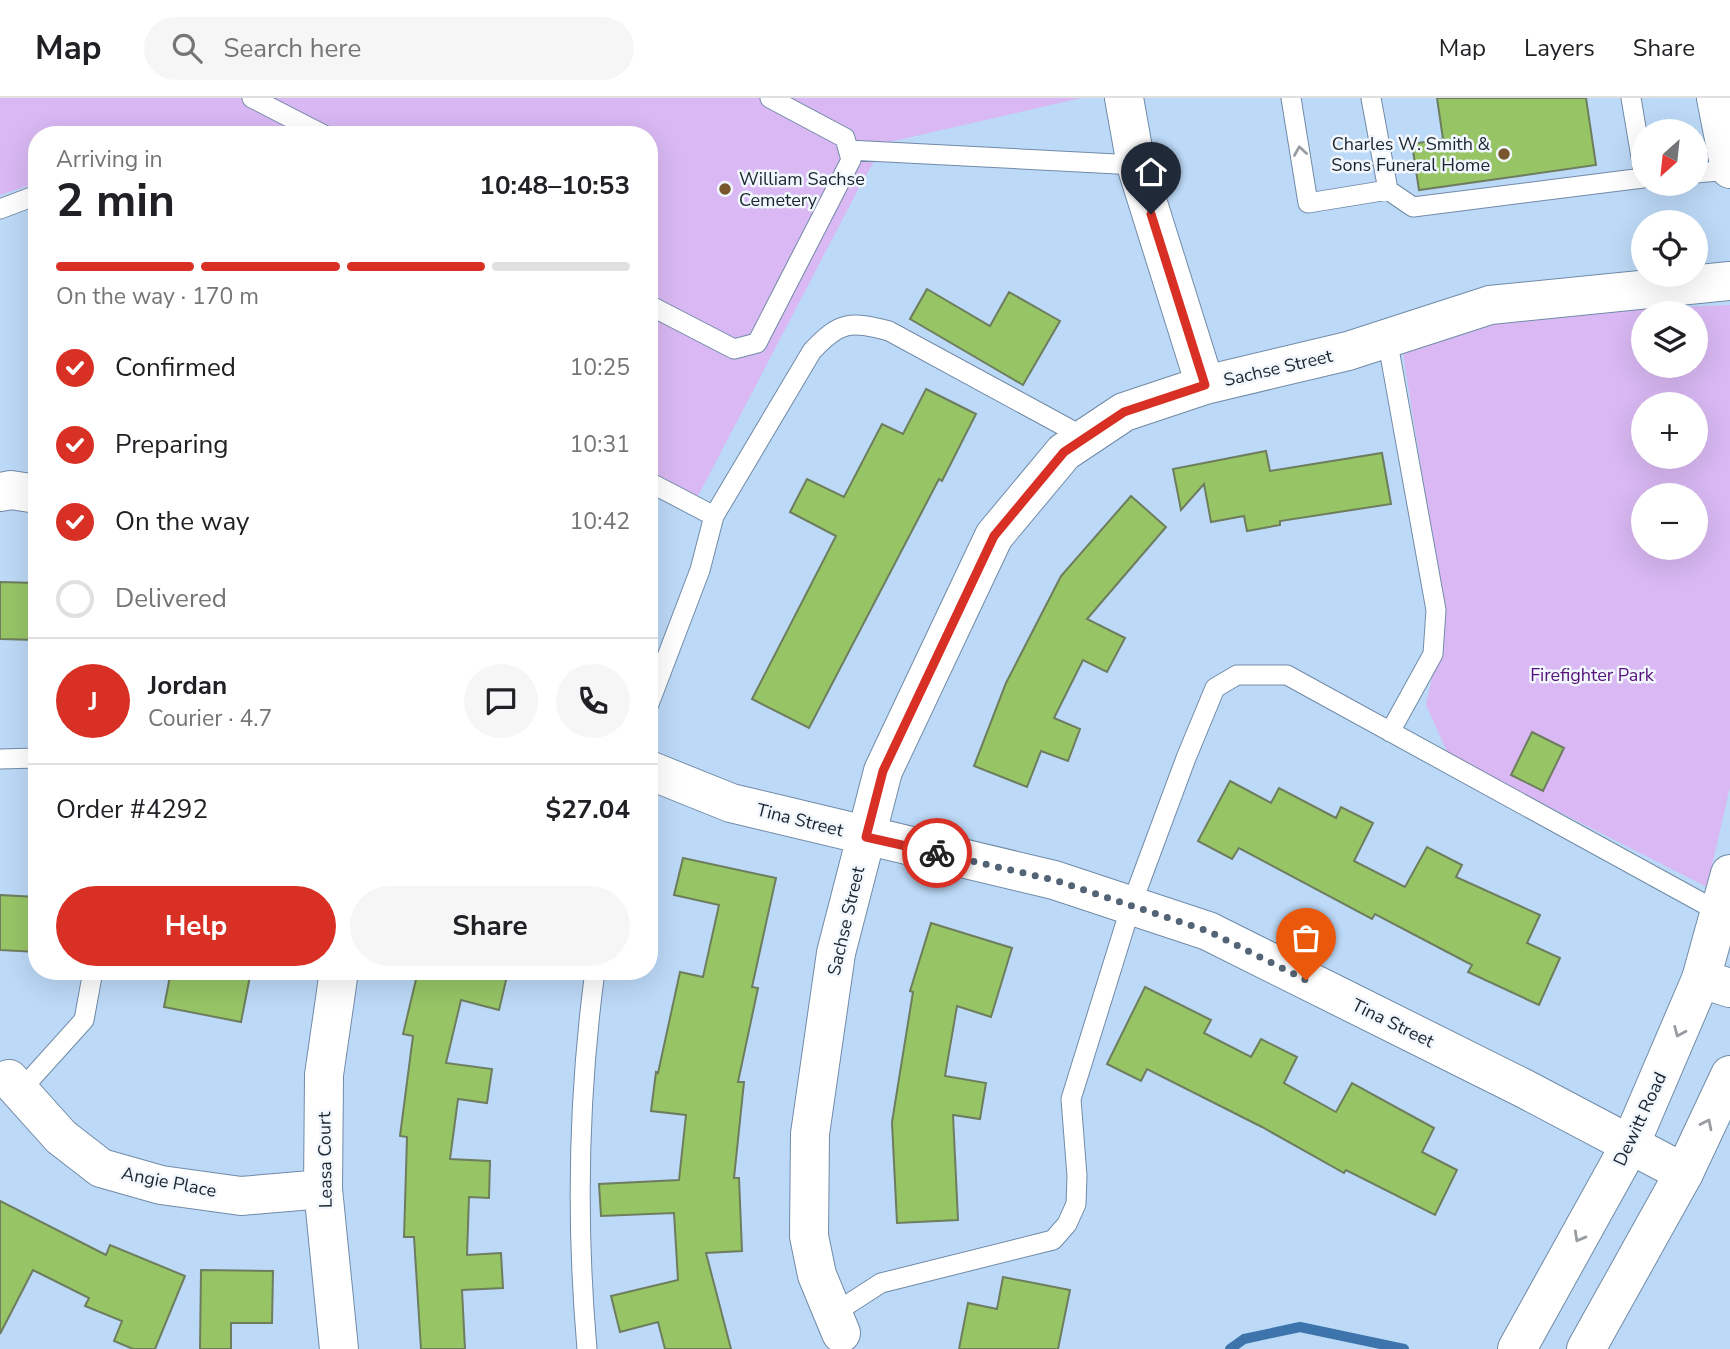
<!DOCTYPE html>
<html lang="en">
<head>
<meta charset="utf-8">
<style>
  :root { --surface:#fff; --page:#f6f6f6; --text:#202124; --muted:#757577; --line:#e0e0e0; --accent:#d93025 }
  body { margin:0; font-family:"Nunito Sans",sans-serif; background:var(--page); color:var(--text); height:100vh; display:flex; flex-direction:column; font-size:26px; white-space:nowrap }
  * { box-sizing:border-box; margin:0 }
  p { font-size:23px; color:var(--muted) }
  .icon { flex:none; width:38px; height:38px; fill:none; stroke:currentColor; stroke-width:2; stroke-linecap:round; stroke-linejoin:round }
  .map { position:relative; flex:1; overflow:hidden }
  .panel { position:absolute; left:28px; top:28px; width:630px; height:854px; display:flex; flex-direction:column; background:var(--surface); border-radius:28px; box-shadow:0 7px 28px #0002 }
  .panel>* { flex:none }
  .needle { width:46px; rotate:207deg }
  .buttons { position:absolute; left:1631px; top:21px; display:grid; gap:14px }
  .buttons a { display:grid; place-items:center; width:77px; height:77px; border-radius:50%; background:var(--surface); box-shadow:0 7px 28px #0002; font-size:35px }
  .pin { position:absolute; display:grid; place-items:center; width:60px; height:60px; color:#fff; margin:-72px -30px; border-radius:50% 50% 50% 0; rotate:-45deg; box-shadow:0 0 7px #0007 }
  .pin .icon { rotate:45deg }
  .courier { position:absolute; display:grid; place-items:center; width:70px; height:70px; margin:-35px; border:5px solid #d93025; border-radius:50%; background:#fff; color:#222; box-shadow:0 2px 9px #0007 }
  .overview em { font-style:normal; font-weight:700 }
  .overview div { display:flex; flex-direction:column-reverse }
  .overview { display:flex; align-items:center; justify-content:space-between; height:119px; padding:0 28px }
  h1 { font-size:46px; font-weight:700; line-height:52px }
  .bar { display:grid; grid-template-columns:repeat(4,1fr); gap:10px 7px; align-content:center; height:84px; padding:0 28px }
  .bar i { height:9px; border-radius:5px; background:var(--line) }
  .bar .selected { background:var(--accent) }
  .bar p { grid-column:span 4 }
  .line { display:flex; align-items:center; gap:18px; padding:0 28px; border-top:2px solid var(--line) }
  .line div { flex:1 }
  .round { display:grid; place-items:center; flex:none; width:74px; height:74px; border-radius:37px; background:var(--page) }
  ol { padding:0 28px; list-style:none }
  li { display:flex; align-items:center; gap:21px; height:77px }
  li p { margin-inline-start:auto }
  li .icon { padding:7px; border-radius:50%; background:var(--accent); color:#fff; stroke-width:4 }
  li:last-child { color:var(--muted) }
  li i { width:38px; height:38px; border:4px solid var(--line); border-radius:50% }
  .action { display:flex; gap:14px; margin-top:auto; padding:14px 28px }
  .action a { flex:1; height:80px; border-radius:42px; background:var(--accent); color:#fff; font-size:28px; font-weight:700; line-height:80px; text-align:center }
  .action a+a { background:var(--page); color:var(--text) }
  header { display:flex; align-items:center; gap:42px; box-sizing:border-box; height:98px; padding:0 35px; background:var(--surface); border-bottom:2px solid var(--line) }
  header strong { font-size:33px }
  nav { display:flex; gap:38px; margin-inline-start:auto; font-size:24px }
  .search { width:490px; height:63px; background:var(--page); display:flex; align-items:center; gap:18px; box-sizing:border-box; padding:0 24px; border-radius:38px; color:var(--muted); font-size:26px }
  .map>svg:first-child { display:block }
</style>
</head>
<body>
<header>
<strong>Map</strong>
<div class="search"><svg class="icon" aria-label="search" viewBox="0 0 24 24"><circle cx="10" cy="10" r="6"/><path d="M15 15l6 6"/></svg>Search here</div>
<nav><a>Map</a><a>Layers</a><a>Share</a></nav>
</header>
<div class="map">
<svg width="1730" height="1251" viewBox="0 0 1730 1251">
  <rect width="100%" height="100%" fill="#bcd9f7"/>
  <!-- green -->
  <path fill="#d9b8f3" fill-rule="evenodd" d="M0,0h1081l-196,45 -23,39 -165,316 -48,-26v-337h-612v48l-37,12z
    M1730,207v482l-23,100 -258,-131 -23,-51 19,-88 -42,-263 86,-34 118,-10zM1643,215h53v53h-53zM1643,306h53v53h-53zM1643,397h53v53h-53z"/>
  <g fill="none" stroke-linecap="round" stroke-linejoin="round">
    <!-- stream -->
    <path stroke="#3c74ab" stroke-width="10" d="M1230,1251l14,-10 56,-12 104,22"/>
  </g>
  <!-- building -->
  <path fill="#97c566" stroke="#6d7d5d" stroke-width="2" d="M1437,0h149l10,67 -177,25 -7,-46 31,-5z
    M927,191l63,37 19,-34 51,29 -37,64 -113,-66z
    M926,291l50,25 -34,67 -3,-2 -130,249 -57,-29 84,-163 -46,-24 17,-33 37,18 38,-73 21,10z
    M1266,353l4,20 112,-18 9,51 -111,17v4l-33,6 -3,-15 -33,6 -7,-38 -23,26 -8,-41z
    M1131,398l35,31 -79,92 38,19 -18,34 -24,-12 -29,58 26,11 -12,32 -27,-10 -14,36 -53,-21 32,-83 55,-107z
    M0,484l37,1v57l-37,-1z
    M1532,634l32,16 -21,43 -32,-16z
    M1230,683l41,22 8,-15 57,30 5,-11 32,16 -19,38 51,26 22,-40 35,18 -6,12 84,38 -13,28 33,15 -21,47 -71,-33 4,-7 -97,-51 -3,5 -133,-71 -7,11 -34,-18z
    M683,760l93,20 -24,109 6,1 -20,94h6l-10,96h5l3,73 -36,2 25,96h-66l-7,-27 -38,10 -9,-36 67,-16 -4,-67 -73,3 -2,-32 80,-4 7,-65 -35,-4 5,-39 2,1 22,-101 23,5 16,-72 -45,-10z
    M0,797l37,2v55l-37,-2z
    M931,825l81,25 -21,69 -34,-11 -12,70 41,7 -6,36 -27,-4 5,105 -61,3 -5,-101 21,-130 -3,-1z
    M171,873h80l-10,51 -77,-15z
    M418,873h69l20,5 -8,34 -38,-10 -15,63 46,6 -5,34 -29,-4 -8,60 40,2 -1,37 -20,-1 -2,58 34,-2 2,35 -41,2 3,59h-44l-7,-112h-10l3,-100 -7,-1 13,-100 -10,-2z
    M1145,889l66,33 -7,13 47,24 10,-18 36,18 -13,26 52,29 16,-29 82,45 -12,24 35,18 -22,45 -89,-45 -2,3 -82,-46 -115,-58 -6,12 -34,-17z
    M0,1103l106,54 4,-10 75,31 -30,73h-22l-19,-8 8,-20 -37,-15 4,-8 -56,-28 -33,64z
    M201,1172l72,1 -1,52h-41v26h-31z
    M1003,1179l67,13 -12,59h-99l9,-46 29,6z"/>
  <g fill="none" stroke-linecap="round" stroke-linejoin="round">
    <defs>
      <path id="lane" d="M252,0l72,37
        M1291,0l17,105 80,-13 25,17 230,-29
        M1371,0l17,92
        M1631,0l12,71
        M848,52l288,15
        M1696,75l34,-3
        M0,111l37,-14
        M649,207l85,44 23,-6 94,-183 -6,-22 -75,-40
        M1387,240l49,272 -3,44 -43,78
        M649,384l65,34 -14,54 -51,134
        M714,418l98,-165c28,-30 38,-30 77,-20l197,107
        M0,661l37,-1
        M20,993l64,-71 9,-49
        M833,1216l48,-31 172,-43 14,-16 9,-20 1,-28 -6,-77 60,-193 55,-148 29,-70 22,-13h50l432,237
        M587,1251c-11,-126 -9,-252 8,-378"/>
      <path id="street" d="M1124,0l12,67 69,220
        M0,394l11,-2 26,4
        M649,672l82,33 323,77 154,51 317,158 159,84
        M339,873l-15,104 -1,114 16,160
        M1701,881l29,9
        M9,981l52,58 40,31 60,17 80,11 82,-7
        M841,1235l-24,-58 -8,-39 1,-102 26,-181 30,-116 17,-66 111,-235 70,-84 60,-40 81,-27 143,-34 142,-46 240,-24"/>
      <path id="secondary" d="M1716,0l14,71
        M1517,1251l113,-204 71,-166 29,-105
        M1586,1251l98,-176 46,-98"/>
    </defs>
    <!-- lane casing -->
    <use href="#lane" stroke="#718ba7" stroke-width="21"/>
    <!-- street casing -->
    <use href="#street" stroke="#718ba7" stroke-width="40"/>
    <!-- secondary casing -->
    <use href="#secondary" stroke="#718ba7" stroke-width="40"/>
    <!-- lane -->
    <use href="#lane" stroke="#fff" stroke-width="19"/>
    <!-- street -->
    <use href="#street" stroke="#fff" stroke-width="38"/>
    <!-- secondary -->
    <use href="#secondary" stroke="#fff" stroke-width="38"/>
  </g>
  <!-- one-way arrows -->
  <defs><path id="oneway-chevron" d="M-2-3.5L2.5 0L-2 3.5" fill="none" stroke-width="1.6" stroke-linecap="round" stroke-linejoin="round" transform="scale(1.75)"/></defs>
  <g stroke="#989da2">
    <use href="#oneway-chevron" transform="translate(1300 53) rotate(-99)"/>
    <use href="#oneway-chevron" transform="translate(1679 934) rotate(113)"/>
    <use href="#oneway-chevron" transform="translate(1707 1026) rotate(-64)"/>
    <use href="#oneway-chevron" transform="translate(1579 1139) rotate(119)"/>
  </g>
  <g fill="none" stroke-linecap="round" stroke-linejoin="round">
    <!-- done -->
    <path stroke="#536476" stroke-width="7" stroke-dasharray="0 12.6" d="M937,755l117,27 154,51 98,49"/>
    <!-- route -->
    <path stroke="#d93025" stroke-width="9" d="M937,755l-71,-16 17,-66 111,-235 70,-84 60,-40 81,-27 -54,-171"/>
  </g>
  <!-- markers -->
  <g fill="#78572e" stroke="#f1f7fd" stroke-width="2.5">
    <circle cx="1504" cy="56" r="7"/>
    <circle cx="725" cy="91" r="7"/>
  </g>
  <g text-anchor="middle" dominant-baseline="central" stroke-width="5" stroke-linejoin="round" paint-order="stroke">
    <!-- poi labels -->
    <g font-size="18" fill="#1a2530" stroke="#f1f7fd" text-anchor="end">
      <text x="1490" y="46">Charles W. Smith &amp;<tspan x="1490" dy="21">Sons Funeral Home</tspan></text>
      <text x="739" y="81" text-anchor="start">William Sachse<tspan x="739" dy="21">Cemetery</tspan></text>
    </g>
    <!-- street labels -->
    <g font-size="18" fill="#1a2530" stroke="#f1f7fd">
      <text transform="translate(1278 270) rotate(-13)">Sachse Street</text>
      <text transform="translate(800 722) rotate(14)">Tina Street</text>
      <text transform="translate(846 823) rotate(-77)">Sachse Street</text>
      <text transform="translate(1393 925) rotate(26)">Tina Street</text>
      <text transform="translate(1640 1021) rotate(-65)">Dewitt Road</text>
      <text transform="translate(325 1062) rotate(-91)">Leasa Court</text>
      <text transform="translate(169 1084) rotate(11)">Angie Place</text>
    </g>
    <!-- park labels -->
    <g font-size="18" fill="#551079" stroke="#f1f7fd">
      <text x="1592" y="577">Firefighter Park</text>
    </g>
  </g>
</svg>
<div class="buttons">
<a><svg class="needle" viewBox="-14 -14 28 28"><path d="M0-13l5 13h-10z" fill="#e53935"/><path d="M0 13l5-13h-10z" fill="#757577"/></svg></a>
<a><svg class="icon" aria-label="locate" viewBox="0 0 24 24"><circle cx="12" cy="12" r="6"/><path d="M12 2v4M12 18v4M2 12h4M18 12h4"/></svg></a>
<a><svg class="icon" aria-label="layers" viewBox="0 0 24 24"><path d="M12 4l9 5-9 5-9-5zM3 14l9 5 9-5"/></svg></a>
<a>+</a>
<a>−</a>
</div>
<div class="pin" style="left:1306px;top:882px;background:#ea580c"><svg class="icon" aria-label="bag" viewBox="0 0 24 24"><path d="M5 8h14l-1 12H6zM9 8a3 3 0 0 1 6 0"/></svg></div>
<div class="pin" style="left:1151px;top:116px;background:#1f2937"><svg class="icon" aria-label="home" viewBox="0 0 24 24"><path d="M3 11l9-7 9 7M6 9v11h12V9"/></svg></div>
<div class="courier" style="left:937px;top:755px"><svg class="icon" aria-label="bike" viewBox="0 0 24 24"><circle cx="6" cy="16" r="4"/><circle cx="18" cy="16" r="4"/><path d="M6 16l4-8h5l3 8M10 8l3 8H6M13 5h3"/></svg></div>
<section class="panel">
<div class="overview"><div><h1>2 min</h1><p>Arriving in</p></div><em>10:48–10:53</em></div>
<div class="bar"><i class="selected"></i><i class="selected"></i><i class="selected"></i><i></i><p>On the way · 170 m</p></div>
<ol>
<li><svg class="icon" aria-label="check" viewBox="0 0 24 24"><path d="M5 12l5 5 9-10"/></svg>Confirmed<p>10:25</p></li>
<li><svg class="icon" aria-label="check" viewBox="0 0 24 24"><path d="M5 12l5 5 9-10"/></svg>Preparing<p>10:31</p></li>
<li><svg class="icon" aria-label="check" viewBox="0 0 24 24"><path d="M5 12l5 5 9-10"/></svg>On the way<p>10:42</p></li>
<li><i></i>Delivered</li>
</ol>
<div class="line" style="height:126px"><b class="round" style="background:var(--accent);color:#fff">J</b><div><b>Jordan</b><p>Courier · 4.7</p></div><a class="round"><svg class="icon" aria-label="chat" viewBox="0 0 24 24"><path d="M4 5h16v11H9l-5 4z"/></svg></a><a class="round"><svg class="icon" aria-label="phone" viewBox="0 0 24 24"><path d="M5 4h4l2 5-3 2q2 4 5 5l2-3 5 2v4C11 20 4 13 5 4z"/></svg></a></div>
<div class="line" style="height:91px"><div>Order #4292</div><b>$27.04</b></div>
<div class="action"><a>Help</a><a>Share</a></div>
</section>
</div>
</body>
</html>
